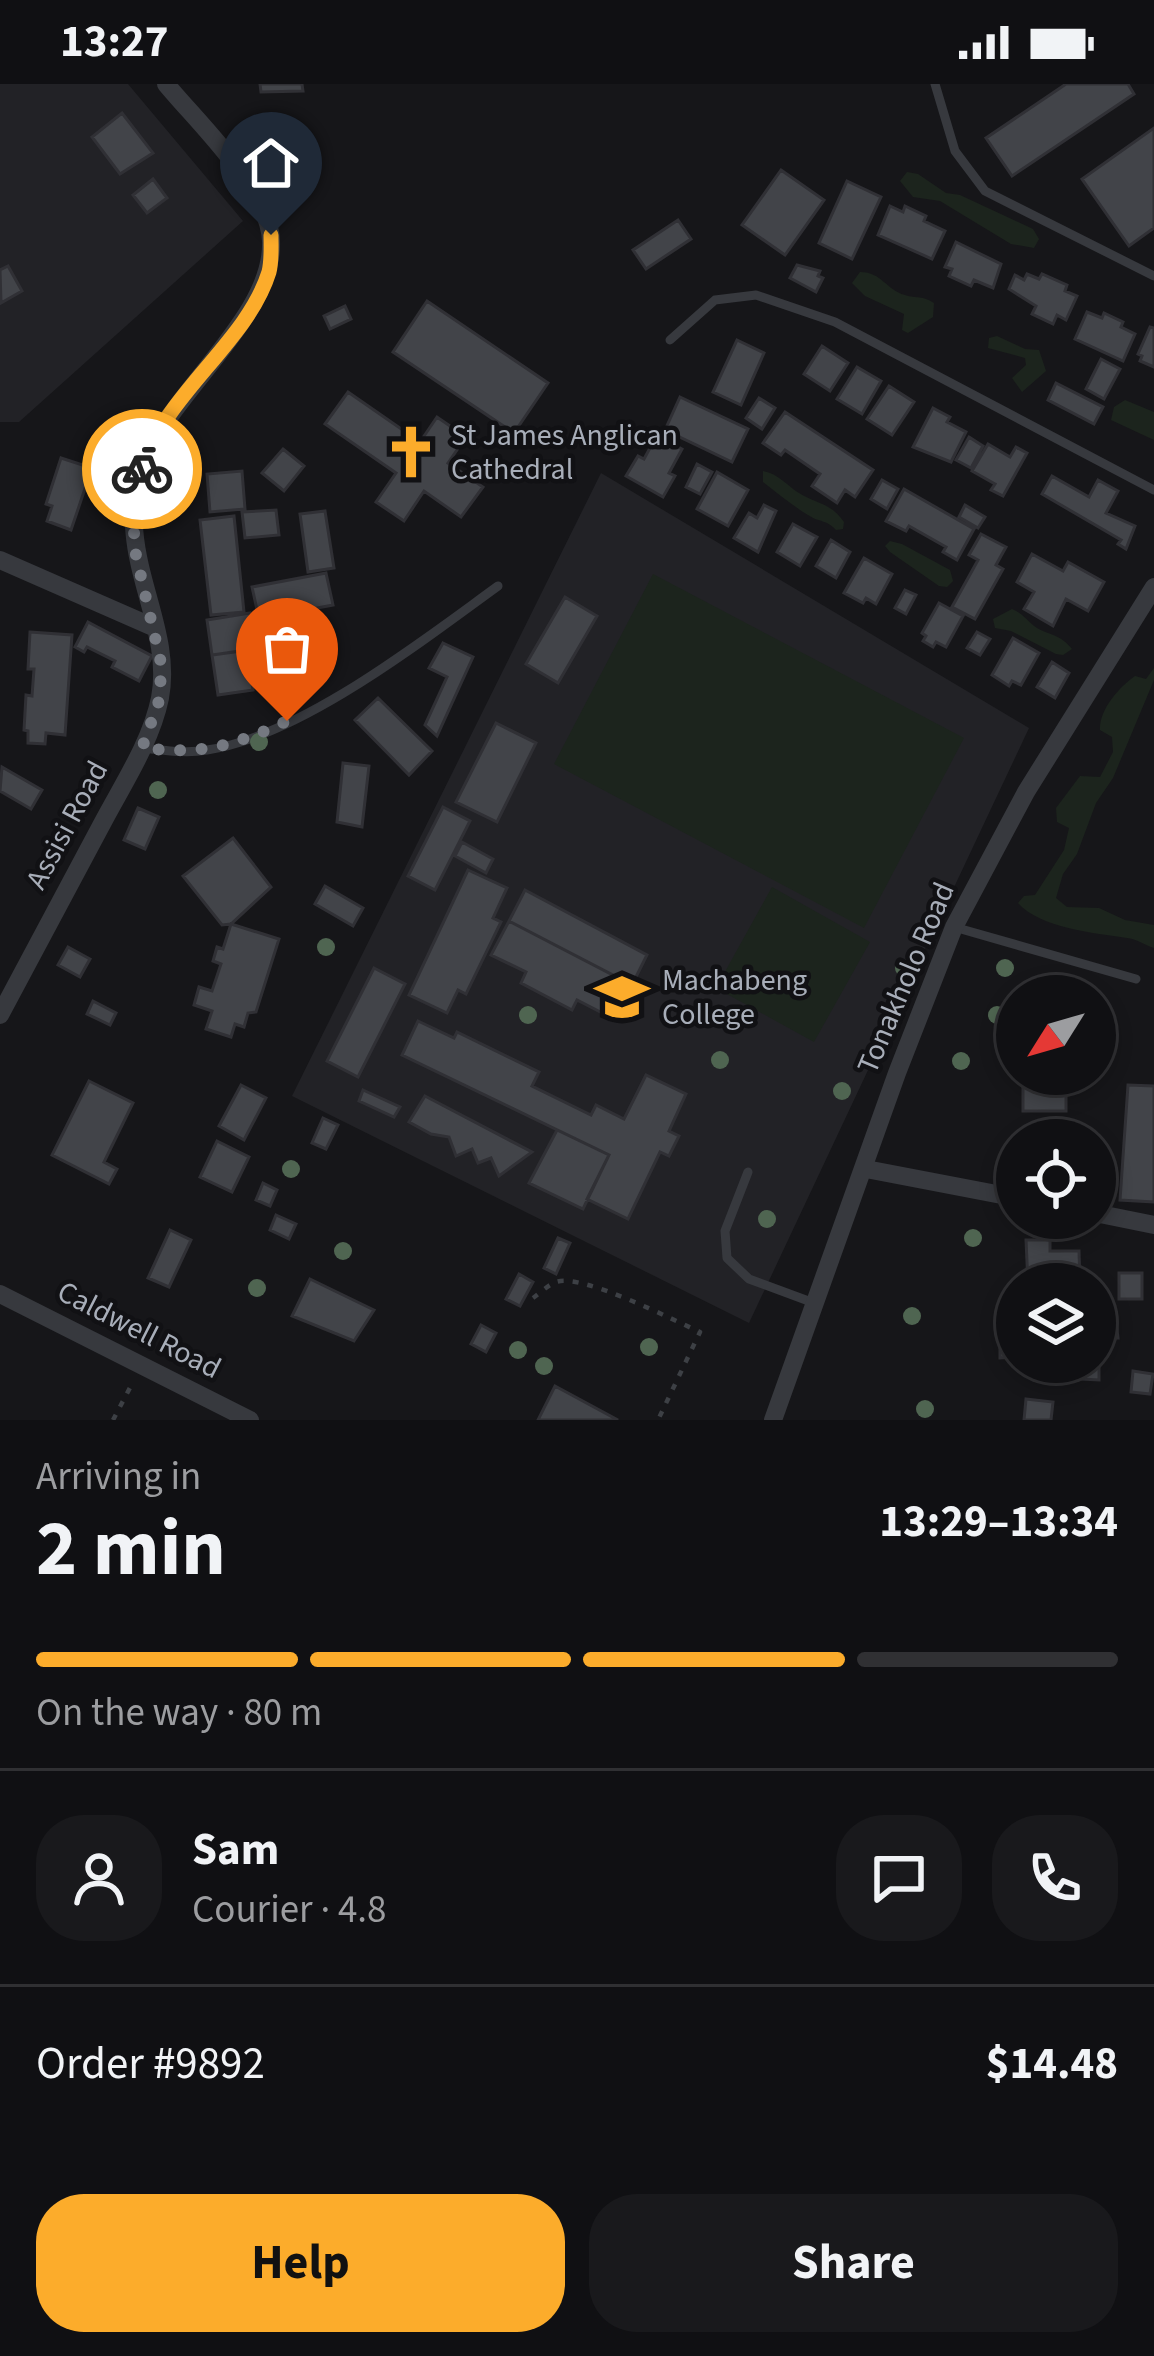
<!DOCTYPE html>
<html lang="en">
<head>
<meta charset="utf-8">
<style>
  :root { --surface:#101013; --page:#19191c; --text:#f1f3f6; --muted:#9c9da0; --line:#303033; --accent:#fcac2b }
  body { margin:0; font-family:"Source Sans 3",sans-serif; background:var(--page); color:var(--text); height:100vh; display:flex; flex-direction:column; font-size:45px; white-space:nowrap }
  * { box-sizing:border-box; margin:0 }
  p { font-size:39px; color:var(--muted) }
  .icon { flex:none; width:66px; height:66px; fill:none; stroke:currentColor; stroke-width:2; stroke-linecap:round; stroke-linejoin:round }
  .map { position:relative; height:1336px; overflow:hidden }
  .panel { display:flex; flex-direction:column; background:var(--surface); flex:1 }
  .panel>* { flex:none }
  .needle { width:78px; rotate:233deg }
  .tools { position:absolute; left:996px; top:891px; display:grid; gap:24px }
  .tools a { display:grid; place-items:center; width:120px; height:120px; border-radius:50%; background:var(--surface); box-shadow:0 6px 18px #0003,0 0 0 3px var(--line); font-size:60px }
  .pin { position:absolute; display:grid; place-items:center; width:102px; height:102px; color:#fff; margin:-123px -51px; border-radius:50% 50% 50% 0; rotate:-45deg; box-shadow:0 0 12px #0007 }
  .pin .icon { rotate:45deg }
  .courier { position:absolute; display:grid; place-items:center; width:120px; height:120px; margin:-60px; border:9px solid #fcac2b; border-radius:50%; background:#fff; color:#222; box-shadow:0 3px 15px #0007 }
  .summary em { font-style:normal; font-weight:700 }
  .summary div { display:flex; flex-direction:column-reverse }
  .summary { display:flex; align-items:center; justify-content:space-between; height:204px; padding:0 36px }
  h1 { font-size:78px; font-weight:700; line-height:90px }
  .bar { display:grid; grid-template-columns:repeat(4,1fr); gap:18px 12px; align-content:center; height:144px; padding:0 36px }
  .bar i { height:15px; border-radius:9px; background:var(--line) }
  .bar .on { background:var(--accent) }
  .bar p { grid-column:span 4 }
  .line { display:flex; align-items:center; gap:30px; padding:0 36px; border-top:3px solid var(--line) }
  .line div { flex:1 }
  .round { display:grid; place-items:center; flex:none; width:126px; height:126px; border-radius:48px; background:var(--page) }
  .cta { display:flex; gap:24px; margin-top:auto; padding:24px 36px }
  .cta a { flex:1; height:138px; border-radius:48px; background:var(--accent); color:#111; font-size:48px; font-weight:700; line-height:138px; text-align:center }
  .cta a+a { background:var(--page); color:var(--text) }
  .status { display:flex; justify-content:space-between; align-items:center; height:84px; padding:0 60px; background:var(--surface); direction:ltr }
  .status svg { height:33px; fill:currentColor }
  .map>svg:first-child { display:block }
</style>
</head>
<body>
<div class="status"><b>13:27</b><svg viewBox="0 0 49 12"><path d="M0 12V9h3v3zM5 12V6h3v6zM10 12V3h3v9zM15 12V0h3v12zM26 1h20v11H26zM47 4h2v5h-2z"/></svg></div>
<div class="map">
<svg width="1154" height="1336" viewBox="0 0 1154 1336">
  <rect width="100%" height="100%" fill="#161619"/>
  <!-- built -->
  <path fill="#222226" d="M0,0h128l115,137 -224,201h-19z
    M601,389l428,255 -280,595 -457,-227z"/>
  <!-- green -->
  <path fill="#1c241d" d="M907,88l11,2 28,19 14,2 73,34 6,10 -5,9 -23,-4 -71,-43 -27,-4 -13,-16z
    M860,188c22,0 26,18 45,23 12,4 17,0 29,8l-1,14 -25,16 -6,-3 2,-16 -39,-18 -13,-13z
    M997,252l28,13 14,1 7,21 -24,21 -10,-14 14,-13 -1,-7 -37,-10 1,-10z
    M1125,316l29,12v28l-43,-20 3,-13z
    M763,387c16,3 23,14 36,22 18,11 32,10 45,29l-1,7 -7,1c-10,-11 -16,-7 -28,-15 -15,-9 -31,-22 -45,-33z
    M890,457l12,3 48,26 3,11 -6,6 -8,-1 -49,-34 -5,-6z
    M653,490l311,164 -100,190 -310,-164z
    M1012,525c12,5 15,12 25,19 15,8 24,7 35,21l-9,6 -7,-1 -45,-23 -16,-3 -2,-9z
    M1154,584v12l-41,98 -17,25 -19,51 -14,20 -7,24 11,9 32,1 26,12 29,5v23c-10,-3 -17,-9 -27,-10 -33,-5 -87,-10 -109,-35l6,-7 11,-1 29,-45 5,-22 -12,-6 -1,-14 24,-32 20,1 13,-25 -1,-15 -12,-7c-1,-20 19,-43 35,-54l11,3z
    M772,803l98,55 -56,100 -98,-54z"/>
  <!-- building -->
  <path fill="#424449" stroke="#303035" stroke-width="3" d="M260,0h42l1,7 -42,1z
    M1066,0h62l6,10 -122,82 -26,-38z
    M122,29l31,40 -33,21 -28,-37z
    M1154,44v100l-25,18 -47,-67z
    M781,86l43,30 -39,55 -43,-30z
    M153,95l14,19 -20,15 -14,-18z
    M847,97l34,16 -29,62 -33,-16z
    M890,122l13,6 2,-6 21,10 -2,5 21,10 -13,28 -54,-24z
    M678,136l13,19 -45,30 -13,-19z
    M956,158l45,22 -8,24 -19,-8 -3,6 -22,-10 3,-7 -7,-2z
    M797,181l23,6 -2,5 5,2 -7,14 -26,-14z
    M8,182l14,25 -21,12 -1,-33z
    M1027,190l12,5 3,-5 25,11 -2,6 12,5 -11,24 -9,-5 -4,9 -21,-10 4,-8 -27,-17 6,-14 9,5z
    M427,217l121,82 -34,50 -121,-81z
    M345,222l6,13 -21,10 -6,-13z
    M1087,228l15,6 2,-5 19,9 -2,5 14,7 -12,27 -48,-22z
    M1150,243l4,1v39l-14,-6 2,-5 -4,-2z
    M737,256l27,13 -23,52 -28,-13z
    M822,262l26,17 -18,28 -26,-17z
    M1101,275l19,10 -16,30 -18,-10z
    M857,283l24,14 -19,33 -25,-15z
    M1056,299l47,24 -9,17 -46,-24z
    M889,302l25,16 -22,33 -25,-16z
    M348,308l72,50 17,-25 29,20 -18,26 35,24 -22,30 -37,-26 -20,30 -28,-19 20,-29 -71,-49z
    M680,313l68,32 -16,33 -67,-32z
    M759,314l16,10 -13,21 -16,-11z
    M933,324l17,9 -3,5 19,10 -15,30 -38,-15z
    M785,328l88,58 -18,27 -10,-7 -8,13 -25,-17 8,-12 -35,-24 -4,5 -18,-12z
    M657,351l25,14 -13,24 6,3 -12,21 -37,-21 12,-20 6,3z
    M969,353l14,9 -12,22 -15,-8z
    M988,360l22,13 6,-10 11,6 -24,43 -12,-6 4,-6 -23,-13z
    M283,365l21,17 -20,25 -22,-18z
    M61,374l31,10 -21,62 -24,-9 5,-15 -6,-2z
    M697,380l15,8 -12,22 -14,-7z
    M242,387l3,38 -35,3 -3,-38z
    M717,388l31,18 -20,36 -31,-17z
    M1052,392l37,21 9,-17 20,11 -12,22 29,13 -9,23 -8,-5 3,-4 -79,-46z
    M882,396l16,9 -11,20 -16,-10z
    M904,405l70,40 -17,31 -14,-8 3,-5 -37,-21 -3,5 -20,-10z
    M764,421l12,6 -18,41 -24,-14 15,-25 8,5z
    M965,421l20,12 -7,11 -19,-11z
    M276,426l3,25 -34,3 -3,-26z
    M325,427l9,57 -26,4 -8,-58z
    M234,432l10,96 -33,3 -11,-95z
    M793,440l24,13 -17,29 -23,-14z
    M981,450l25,13 -10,18 7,4 -28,50 -23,-12 26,-47 -9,-5z
    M831,456l19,12 -14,26 -20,-12z
    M1032,470l31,17 5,-9 36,20 -16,29 -22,-12 -13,27 -29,-17 10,-17 -17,-10z
    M864,474l28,16 -16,30 -10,-6 -3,5 -19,-10z
    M326,489l7,32 -74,14 -7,-32z
    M905,506l11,5 -10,19 -11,-6z
    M565,513l32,19 -39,67 -32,-19z
    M939,519l24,13 -17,31 -10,-5 -3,5 -10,-6 3,-5 -4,-3z
    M250,529l6,36 -44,6 -5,-35z
    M88,538l64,34 -13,25 -27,-14 3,-6 -28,-14 -3,5 -9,-5z
    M30,548l42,3 -7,100 -19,-2 -1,11 -17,-1v-12l-4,-1 2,-35 6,1 2,-27h-6z
    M977,548l13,7 -10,16 -13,-7z
    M1013,554l26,15 -18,32 -9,-4 -3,5 -17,-11z
    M443,559l30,14 -36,79 -12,-11 22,-48 -18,-9z
    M247,566l6,40 -35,5 -6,-40z
    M1052,578l17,11 -14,25 -18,-11z
    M378,614l54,53 -23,24 -54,-55z
    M496,639l40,20 -39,79 -41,-20z
    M343,679l26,3 -7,61 -25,-5z
    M2,683l40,23 -11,19 -31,-18z
    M443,723l27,14 -35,69 -27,-14z
    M138,724l21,9 -14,32 -21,-9z
    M233,754l38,49 -40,37 -9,1 -39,-49z
    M462,758l31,17 -7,14 -31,-17z
    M468,786l39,18 -14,30 8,4 -35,72 -8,-4 -11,23 -38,-18z
    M325,802l38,22 -10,18 -38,-22z
    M525,806l122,65 -15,30 -123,-64z
    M509,837l123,64 -18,34 -37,-19 -5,10 -51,-27 5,-11 -35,-17z
    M231,840l48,15 -23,73 -8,1 -4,14 -9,-3 -4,13 -25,-8 6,-18 -18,-6 5,-18 13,4 9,-27 -8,-3 4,-14 6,2z
    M68,863l22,12 -10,18 -22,-12z
    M374,884l31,16 -47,93 -31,-16z
    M93,917l23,12 -6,12 -23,-11z
    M418,937l36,17 3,-6 82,40 -7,14 59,29 5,-10 28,14 22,-44 40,19 -17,37 10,5 -10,20 -9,-4 -32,67 -41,-20 22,-44 -207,-100z
    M1023,990h43v37h-43z
    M89,997l44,22 -29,59 13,7 -8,15 -57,-29z
    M241,1001l25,13 -22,42 -25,-14z
    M1128,1001l26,1v116l-34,-2z
    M363,1006l37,17 -6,10 -35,-16z
    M425,1012l107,56 -33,24 -8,-18 -13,5 -6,-14 -16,7 -7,-19 -18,-3 -22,-12z
    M323,1034l15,7 -12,24 -14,-6z
    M557,1046l52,25 -26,54 -54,-26z
    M217,1057l32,16 -17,35 -32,-15z
    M263,1099l14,7 -7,16 -14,-6z
    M276,1131l20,9 -7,15 -19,-9z
    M170,1146l21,10 -22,47 -21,-9z
    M558,1154l12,5 -14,31 -12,-6z
    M1026,1156h24v11h29l1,33h-52z
    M1119,1189h23v26h-23z
    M519,1190l14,8 -13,24 -14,-7z
    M310,1195l64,31 -20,31 -62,-25z
    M1016,1214h1v59l-17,1v-33l17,-1z
    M1095,1234l14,1 -2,9 10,1 1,9h-9l1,8 -10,-1 -1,9 -4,-1z
    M481,1241l15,8 -10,19 -15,-8z
    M1095,1274h4v22l-18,-1v-17h14z
    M1133,1287l20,3 -3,20 -19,-2z
    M555,1302l63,34h-80z
    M1026,1315l27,3 -2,18h-27z"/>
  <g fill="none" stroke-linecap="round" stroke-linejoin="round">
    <!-- path -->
    <path stroke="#3d4045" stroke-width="4.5" stroke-dasharray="6 9" stroke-linecap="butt" d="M533,1214c7,-5 15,-13 23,-16 26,-9 117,38 144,50l-42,88
      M113,1336l20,-38"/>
    <!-- lane -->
    <path stroke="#37393e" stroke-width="9" d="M935,0l20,67 30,40 169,85
      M670,256l45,-40 41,-5 79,27 319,168
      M142,664c22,2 43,6 65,2 94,-14 215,-109 291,-164
      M954,843l182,52
      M748,1088l-23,59 2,27 22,21 65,24"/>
    <!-- street -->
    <path stroke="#37393e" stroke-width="18" d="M0,476l153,67
      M0,931c34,-64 68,-128 103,-193 20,-38 48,-80 57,-124 15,-79 -53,-149 -14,-241 30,-70 128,-142 125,-216 -2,-52 -73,-118 -105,-157
      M866,1085l151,29
      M1095,1129l59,12
      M0,1210l250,126
      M773,1336l124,-347 57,-146 72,-135 128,-205"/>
  </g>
  <!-- trees -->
  <g fill="#4f6551">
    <circle cx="259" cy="658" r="9"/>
    <circle cx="158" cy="706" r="9"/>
    <circle cx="326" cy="863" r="9"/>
    <circle cx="904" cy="884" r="9"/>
    <circle cx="1005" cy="884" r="9"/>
    <circle cx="528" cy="931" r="9"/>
    <circle cx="997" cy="931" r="9"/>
    <circle cx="720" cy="976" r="9"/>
    <circle cx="961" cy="977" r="9"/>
    <circle cx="842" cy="1007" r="9"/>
    <circle cx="291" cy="1085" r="9"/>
    <circle cx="767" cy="1135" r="9"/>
    <circle cx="973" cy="1154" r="9"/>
    <circle cx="343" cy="1167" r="9"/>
    <circle cx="257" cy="1204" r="9"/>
    <circle cx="912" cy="1232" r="9"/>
    <circle cx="649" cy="1263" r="9"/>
    <circle cx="518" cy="1266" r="9"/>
    <circle cx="544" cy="1282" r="9"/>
    <circle cx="925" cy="1325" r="9"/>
  </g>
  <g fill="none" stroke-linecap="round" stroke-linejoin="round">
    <!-- done -->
    <path stroke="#757981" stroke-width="12" stroke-dasharray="0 21.6" d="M142,385l-9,73 28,121 -1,35 -18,50c60,7 91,-2 145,-27"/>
    <!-- route -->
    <path stroke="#fcac2b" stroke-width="15" d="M142,385c22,-75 105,-126 127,-197 3,-12 2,-25 2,-37"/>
  </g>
  <!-- icons -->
  <defs>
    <symbol id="church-bare" viewBox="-9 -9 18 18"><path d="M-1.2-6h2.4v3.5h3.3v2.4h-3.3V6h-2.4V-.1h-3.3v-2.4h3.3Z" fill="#fcac2b" stroke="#111114" stroke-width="2.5" paint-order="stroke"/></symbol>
    <symbol id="school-bare" viewBox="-9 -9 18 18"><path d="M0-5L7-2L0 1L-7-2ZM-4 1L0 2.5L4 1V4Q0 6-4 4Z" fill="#fcac2b" stroke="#111114" stroke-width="2.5" paint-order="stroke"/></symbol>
  </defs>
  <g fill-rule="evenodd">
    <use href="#church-bare" x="373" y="330" width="76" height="76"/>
    <use href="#school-bare" x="584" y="875" width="76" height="76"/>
  </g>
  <g text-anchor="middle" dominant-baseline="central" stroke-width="9" stroke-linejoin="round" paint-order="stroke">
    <!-- poi labels -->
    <g font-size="30" fill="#a8aeb9" stroke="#111114" text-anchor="start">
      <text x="451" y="351">St James Anglican<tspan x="451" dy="34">Cathedral</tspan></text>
      <text x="662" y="896">Machabeng<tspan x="662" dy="34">College</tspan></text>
    </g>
    <!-- street labels -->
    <g font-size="30" fill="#a8aeb9" stroke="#111114">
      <text transform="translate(67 741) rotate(-62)">Assisi Road</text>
      <text transform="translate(906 894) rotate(-67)">Tonakholo Road</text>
      <text transform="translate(139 1246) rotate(27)">Caldwell Road</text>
    </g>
  </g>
</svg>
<div class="tools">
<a><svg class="needle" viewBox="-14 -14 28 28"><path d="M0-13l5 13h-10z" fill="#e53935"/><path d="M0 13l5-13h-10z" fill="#9c9da0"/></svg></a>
<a><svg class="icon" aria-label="locate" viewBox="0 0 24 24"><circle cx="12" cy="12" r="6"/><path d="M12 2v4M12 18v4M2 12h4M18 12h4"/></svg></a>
<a><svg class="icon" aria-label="layers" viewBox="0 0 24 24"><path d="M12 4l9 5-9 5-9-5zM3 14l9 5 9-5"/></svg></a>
</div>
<div class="pin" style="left:287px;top:637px;background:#ea580c"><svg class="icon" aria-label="bag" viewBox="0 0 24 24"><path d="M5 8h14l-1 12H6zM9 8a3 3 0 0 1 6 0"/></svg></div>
<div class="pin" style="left:271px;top:151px;background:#1f2937"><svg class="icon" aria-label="home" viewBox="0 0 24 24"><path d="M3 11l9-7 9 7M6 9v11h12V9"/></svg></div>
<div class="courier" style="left:142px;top:385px"><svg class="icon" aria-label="bike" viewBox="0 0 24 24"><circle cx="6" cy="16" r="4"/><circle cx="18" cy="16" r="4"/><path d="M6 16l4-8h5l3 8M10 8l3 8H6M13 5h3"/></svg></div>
</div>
<section class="panel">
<div class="summary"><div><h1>2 min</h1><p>Arriving in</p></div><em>13:29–13:34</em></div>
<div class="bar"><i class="on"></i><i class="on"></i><i class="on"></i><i></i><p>On the way · 80 m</p></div>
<div class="line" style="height:216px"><a class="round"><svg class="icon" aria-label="person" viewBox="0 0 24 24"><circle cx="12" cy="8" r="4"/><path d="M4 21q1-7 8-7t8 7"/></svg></a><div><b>Sam</b><p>Courier · 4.8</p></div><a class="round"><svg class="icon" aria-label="chat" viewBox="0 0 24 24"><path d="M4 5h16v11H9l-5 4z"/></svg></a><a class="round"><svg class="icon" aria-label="phone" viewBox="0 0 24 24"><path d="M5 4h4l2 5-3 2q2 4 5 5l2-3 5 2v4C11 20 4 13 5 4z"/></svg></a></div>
<div class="line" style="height:156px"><div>Order #9892</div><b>$14.48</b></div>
<div class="cta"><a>Help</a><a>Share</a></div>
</section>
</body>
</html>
